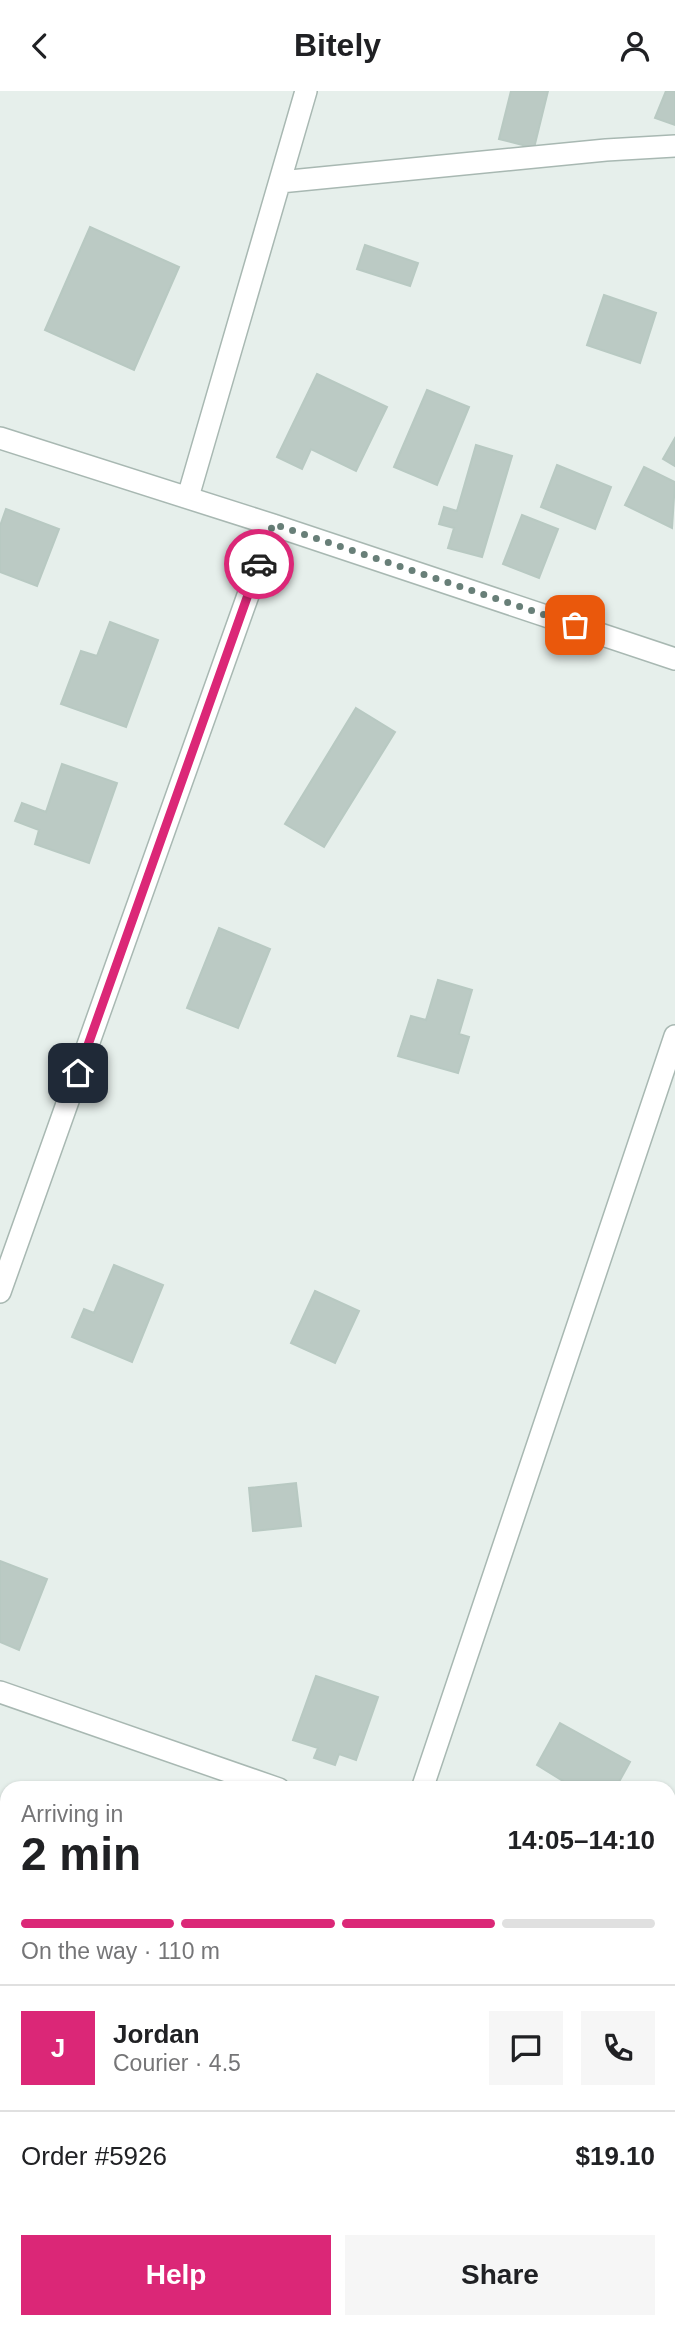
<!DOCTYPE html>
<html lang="en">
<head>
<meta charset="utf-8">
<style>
  :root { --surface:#fff; --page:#f6f6f6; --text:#202124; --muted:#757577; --line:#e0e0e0; --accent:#db2777 }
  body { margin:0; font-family:Arial,sans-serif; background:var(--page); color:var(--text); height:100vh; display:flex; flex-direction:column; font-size:26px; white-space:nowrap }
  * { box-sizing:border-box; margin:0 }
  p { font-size:23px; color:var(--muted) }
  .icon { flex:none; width:38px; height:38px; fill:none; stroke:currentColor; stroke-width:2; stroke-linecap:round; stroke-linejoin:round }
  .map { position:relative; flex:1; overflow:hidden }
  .sheet { position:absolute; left:0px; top:1690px; width:676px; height:548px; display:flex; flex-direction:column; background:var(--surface); border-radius:21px 21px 0 0; box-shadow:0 2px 5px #0004 }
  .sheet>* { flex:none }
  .pin { position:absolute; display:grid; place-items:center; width:60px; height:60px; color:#fff; margin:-30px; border-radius:14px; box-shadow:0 4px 10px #0006 }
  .courier { position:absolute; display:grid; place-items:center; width:70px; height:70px; margin:-35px; border:5px solid #db2777; border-radius:50%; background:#fff; color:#222; box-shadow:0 2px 9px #0007 }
  .summary em { font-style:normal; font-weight:800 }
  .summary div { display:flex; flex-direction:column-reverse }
  .summary { display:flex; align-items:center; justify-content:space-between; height:119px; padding:0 21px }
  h1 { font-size:46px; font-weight:800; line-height:52px }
  .bar { display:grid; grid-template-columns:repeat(4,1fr); gap:10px 7px; align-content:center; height:84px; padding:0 21px }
  .bar i { height:9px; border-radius:5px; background:var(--line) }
  .bar .selected { background:var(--accent) }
  .bar p { grid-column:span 4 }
  .line { display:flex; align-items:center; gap:18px; padding:0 21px; border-top:2px solid var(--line) }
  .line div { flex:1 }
  .round { display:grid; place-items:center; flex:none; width:74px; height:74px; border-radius:0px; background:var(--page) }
  .primary-button { display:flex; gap:14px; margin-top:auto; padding:14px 21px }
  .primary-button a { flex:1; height:80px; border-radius:0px; background:var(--accent); color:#fff; font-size:28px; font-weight:800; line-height:80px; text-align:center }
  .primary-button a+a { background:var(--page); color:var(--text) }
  header { display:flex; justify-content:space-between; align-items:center; height:91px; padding:0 21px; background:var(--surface); font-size:32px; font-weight:800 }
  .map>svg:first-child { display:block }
</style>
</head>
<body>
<header><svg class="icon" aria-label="back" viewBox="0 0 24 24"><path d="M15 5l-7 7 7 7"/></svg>Bitely<svg class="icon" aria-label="person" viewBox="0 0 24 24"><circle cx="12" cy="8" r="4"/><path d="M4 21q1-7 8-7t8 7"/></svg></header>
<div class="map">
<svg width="675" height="2238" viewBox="0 0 675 2238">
  <rect width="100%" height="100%" fill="#e6efeb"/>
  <!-- building -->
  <path fill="#bbcac4" stroke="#b8c9c2" stroke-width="2" d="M511,0h37l-14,57 -35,-9z
    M666,0h9v34l-20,-7z
    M90,136l89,40 -45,103 -89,-40z
    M365,154l53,18 -8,23 -53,-17z
    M604,204l52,18 -16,50 -53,-18z
    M317,283l70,33 -31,64 -45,-22 -9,20 -25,-12z
    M427,299l42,17 -32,78 -43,-18z
    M675,347v28l-12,-7z
    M476,354l36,11 -30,101 -34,-9 6,-20 -15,-4 5,-17 13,4z
    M557,374l54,22 -16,42 -54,-22z
    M644,376l31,15 -3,46 -47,-23z
    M6,418l53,20 -22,57 -37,-14v-46z
    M522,424l36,14 -19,49 -36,-14z
    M110,531l48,18 -32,87 -65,-23 20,-53 16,5z
    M356,617l39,24 -71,115 -39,-23z
    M62,673l55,19 -28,80 -54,-19 4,-14 -24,-9 7,-18 24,9z
    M219,837l51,21 -32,79 -51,-20z
    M438,889l34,10 -13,44 10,3 -11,36 -60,-17 13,-40 15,4z
    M114,1174l49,20 -31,77 -60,-25 12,-28 10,4z
    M315,1200l44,20 -24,52 -44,-20z
    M296,1392l5,43 -48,5 -4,-43z
    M0,1470l47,18 -28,71 -19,-8z
    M316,1585l62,21 -22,63 -17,-6 -4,11 -21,-7 4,-10 -25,-8z
    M560,1632l70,39 -15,27h-39l-39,-24z
    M7,1827v59l-7,-1v-29z
    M7,2155v31l-7,-5v-17z
    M428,2231h18l-8,7z"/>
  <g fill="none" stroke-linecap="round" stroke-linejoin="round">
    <defs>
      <path id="street" d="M280,91l326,-32 69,-4
        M0,347l273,87 402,134
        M188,406l118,-406
        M0,1201l273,-767
        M0,1601l279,97
        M422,1698l253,-753
        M668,1835l7,2
        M0,1975l7,5
        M283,2231l6,7"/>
    </defs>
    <!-- street casing -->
    <use href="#street" stroke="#a8b8b2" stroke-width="24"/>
    <!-- street -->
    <use href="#street" stroke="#fff" stroke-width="21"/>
  </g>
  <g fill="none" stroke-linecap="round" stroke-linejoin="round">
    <!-- done -->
    <path stroke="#687f78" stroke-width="7" stroke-dasharray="0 12.6" d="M259,473l14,-40 302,101"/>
    <!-- route -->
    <path stroke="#db2777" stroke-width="9" d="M78,982l181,-509"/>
  </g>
</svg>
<div class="pin" style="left:575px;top:534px;background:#ea580c"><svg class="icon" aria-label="bag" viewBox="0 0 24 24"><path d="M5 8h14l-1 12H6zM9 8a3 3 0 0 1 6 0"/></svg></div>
<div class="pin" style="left:78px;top:982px;background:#1f2937"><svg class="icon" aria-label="home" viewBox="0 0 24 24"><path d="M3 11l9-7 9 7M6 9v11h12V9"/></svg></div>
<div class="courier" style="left:259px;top:473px"><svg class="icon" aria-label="car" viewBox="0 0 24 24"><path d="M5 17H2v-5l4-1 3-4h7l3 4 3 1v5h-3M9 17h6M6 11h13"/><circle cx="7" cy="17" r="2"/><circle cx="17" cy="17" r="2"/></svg></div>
<section class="sheet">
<div class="summary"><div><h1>2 min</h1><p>Arriving in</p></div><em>14:05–14:10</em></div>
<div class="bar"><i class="selected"></i><i class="selected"></i><i class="selected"></i><i></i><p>On the way · 110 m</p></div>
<div class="line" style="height:126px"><b class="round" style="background:var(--accent);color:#fff">J</b><div><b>Jordan</b><p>Courier · 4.5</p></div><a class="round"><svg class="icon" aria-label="chat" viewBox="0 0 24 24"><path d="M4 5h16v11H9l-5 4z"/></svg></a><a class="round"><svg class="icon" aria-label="phone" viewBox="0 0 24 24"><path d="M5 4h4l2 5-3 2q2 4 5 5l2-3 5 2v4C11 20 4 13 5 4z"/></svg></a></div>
<div class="line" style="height:91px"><div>Order #5926</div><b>$19.10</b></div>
<div class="primary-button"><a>Help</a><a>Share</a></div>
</section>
</div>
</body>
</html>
